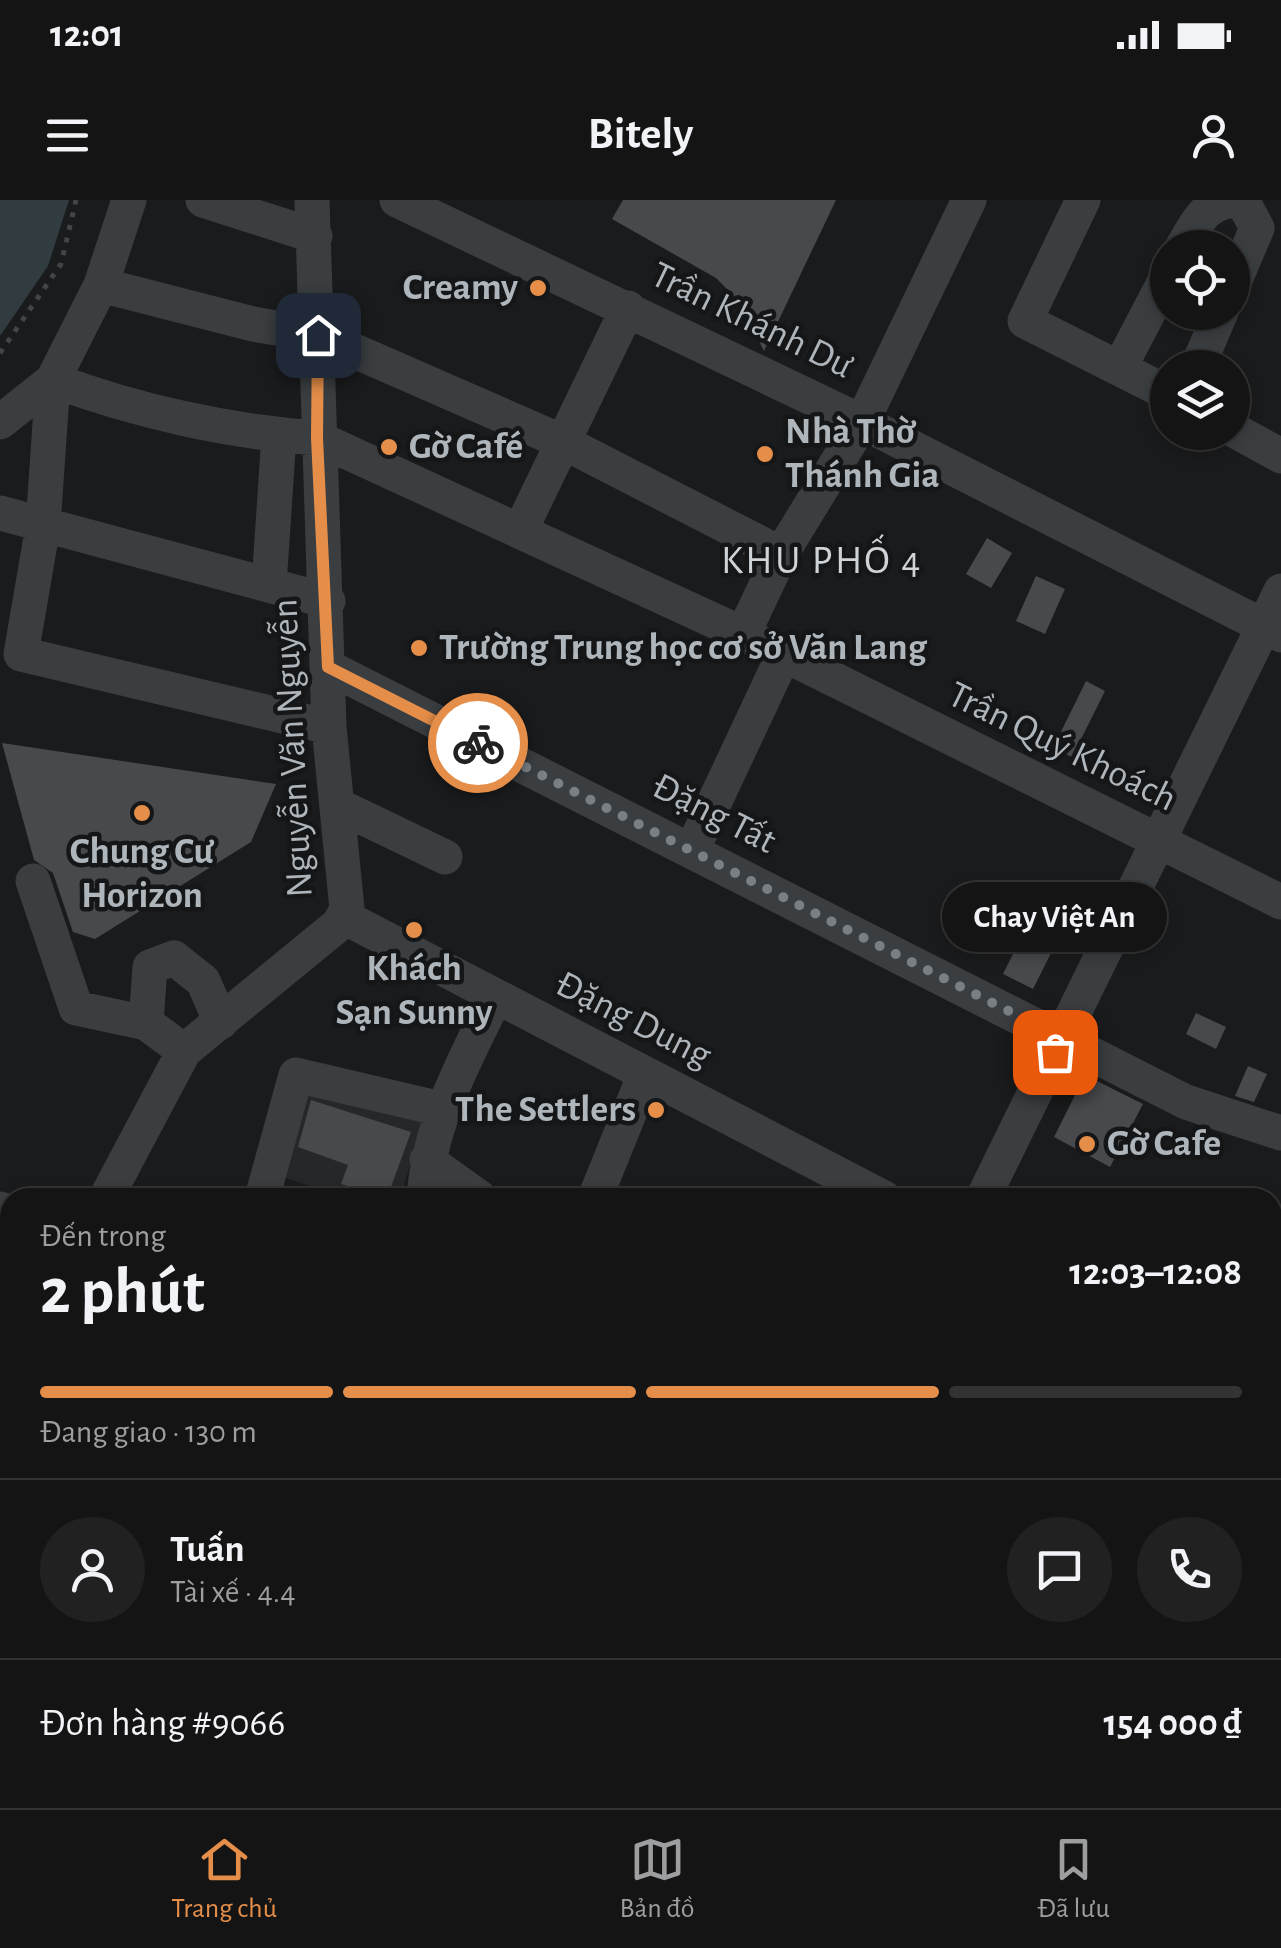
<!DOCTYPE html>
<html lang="vi">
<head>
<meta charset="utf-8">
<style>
  :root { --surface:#141415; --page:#212122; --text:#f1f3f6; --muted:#9d9ea0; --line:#333334; --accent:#e58e49 }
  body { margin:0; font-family:"Alegreya Sans",sans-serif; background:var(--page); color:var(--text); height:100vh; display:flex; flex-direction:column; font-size:38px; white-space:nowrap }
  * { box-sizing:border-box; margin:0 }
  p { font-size:32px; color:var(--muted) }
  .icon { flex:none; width:55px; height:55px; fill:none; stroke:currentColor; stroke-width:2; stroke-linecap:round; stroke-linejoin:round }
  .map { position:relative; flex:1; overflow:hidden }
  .drawer { position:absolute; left:0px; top:988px; width:1282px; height:622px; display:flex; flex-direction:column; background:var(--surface); border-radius:30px 30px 0 0; box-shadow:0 5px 15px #0003,0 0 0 2px var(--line) }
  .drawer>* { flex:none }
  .fabs { position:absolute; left:1150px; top:30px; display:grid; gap:20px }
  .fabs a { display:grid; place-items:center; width:100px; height:100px; border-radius:50%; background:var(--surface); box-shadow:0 5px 15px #0003,0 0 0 2px var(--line); font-size:50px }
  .pin { position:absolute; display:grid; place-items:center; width:85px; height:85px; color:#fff; margin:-42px; border-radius:20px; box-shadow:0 5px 15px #0006 }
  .courier { position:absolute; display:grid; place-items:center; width:100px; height:100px; margin:-50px; border:8px solid #e58e49; border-radius:50%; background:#fff; color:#222; box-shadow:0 2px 12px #0007 }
  .bubble { position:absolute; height:70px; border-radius:35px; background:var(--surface); box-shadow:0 5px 15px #0003,0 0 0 2px var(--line); font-size:32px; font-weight:700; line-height:70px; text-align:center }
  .overview em { font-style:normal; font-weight:700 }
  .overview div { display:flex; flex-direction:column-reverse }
  .overview { display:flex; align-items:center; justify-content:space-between; height:170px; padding:0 40px }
  h1 { font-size:65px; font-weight:700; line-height:75px }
  .bar { display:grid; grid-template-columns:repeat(4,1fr); gap:15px 10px; align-content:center; height:120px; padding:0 40px }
  .bar i { height:12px; border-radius:8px; background:var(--line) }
  .bar .active { background:var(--accent) }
  .bar p { grid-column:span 4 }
  .line { display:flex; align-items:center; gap:25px; padding:0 40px; border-top:2px solid var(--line) }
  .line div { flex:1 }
  .round { display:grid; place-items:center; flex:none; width:105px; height:105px; border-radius:52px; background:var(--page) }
  .status { display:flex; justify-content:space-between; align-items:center; height:70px; padding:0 50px; background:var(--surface); direction:ltr }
  .status svg { height:28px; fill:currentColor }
  header { display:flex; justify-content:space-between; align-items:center; height:130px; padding:0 40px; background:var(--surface); font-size:45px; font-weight:700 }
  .dock { display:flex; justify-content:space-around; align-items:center; height:140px; border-top:2px solid var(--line); background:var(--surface); font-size:28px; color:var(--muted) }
  .dock a { display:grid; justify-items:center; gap:5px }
  .dock .active { color:var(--accent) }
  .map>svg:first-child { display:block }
</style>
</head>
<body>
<div class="status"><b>12:01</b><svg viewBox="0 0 49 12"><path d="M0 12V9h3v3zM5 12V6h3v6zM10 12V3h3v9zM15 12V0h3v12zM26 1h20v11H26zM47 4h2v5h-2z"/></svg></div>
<header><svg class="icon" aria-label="menu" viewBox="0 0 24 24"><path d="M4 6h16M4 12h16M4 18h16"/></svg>Bitely<svg class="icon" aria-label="person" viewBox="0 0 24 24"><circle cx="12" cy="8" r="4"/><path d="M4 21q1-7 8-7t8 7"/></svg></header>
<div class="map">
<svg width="1281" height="1608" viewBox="0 0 1281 1608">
  <rect width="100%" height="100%" fill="#1a1b1c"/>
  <!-- built -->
  <path fill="#262729" d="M305,885l117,36 -21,76h-60l-69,-24z"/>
  <!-- water -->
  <path fill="#313c40" d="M0,0h69l-21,66 -48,70z"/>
  <!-- building -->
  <path fill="#47494c" d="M623,0h213l-72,151 -25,-50 -23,-23 -104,-59z
    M987,338l25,15 -21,35 -25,-14z
    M1036,376l29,13 -20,45 -29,-13z
    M1086,481l19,10 -33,66 -19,-9z
    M2,543l274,41 -25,58 -156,97 -22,-7 -20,-59 -19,-13z
    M1034,712l30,15 -31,62 -30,-15z
    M1196,813l30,14 -10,22 -30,-15z
    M1248,866l19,8 -13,28 -19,-6z
    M1085,875l58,29 -33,63 -56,-30z
    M311,900l100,32 -24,66 -46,-14 7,-19 -50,-18z"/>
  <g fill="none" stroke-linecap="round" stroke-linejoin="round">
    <!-- path -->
    <path stroke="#424548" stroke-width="5" stroke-dasharray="5 8" stroke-linecap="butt" d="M0,153l61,-89 15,-64"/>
    <!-- minor -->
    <path stroke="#3b3e41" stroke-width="35" d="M203,0l112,36
      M397,0l465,222 419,213
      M1083,0l-58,121 143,72
      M1182,48c14,-24 22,-45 52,-48
      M101,85l152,39 65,11 245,107 218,112
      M1232,87l25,-59 -15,-28
      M1120,167l48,-92
      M1197,168l24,-56
      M0,222l53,-42 48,-95 28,-85
      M1232,229l49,27
      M0,313l328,88
      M521,329l107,-221
      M269,385l10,-150
      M743,434l38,-80 81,-132 107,-222
      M328,467l858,435 95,31
      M329,527l-308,-73 22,-128 10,-146c82,31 177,52 264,58l426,196 538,268
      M337,605l108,52
      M692,650l91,-194
      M33,681l43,127 70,15
      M344,717l540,281
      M184,851l-38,-28 4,-56 24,-9 29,23 18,41
      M427,960l53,38
      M106,998l78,-147 155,-127 8,-15 -18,-182 -17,-527
      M262,998l34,-123 145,34
      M424,998c5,-74 39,-134 71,-200
      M595,998l50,-124
      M983,998l298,-607
      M0,1009l10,3
      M1272,1164l9,-18
      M0,1327l10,-3
      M1272,1497l9,-20
      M0,1551l10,-3
      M384,1600l4,8
      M639,1600l6,8
      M742,1600l6,8
      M1242,1600l14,8
      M481,1608l10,-8"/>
    <!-- major -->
    <path stroke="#585b60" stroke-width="45" d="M0,1090l10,13
      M0,1176l10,19
      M124,1600l2,8"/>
  </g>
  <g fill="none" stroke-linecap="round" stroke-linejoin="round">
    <!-- done -->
    <path stroke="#7a7f83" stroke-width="10" stroke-dasharray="0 18" d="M478,543l584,295 -7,14"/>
    <!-- route -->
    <path stroke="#e58e49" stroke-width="12" d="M318,135l-1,103 11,229 150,76"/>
  </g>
  <!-- markers -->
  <g fill="#e58e49" stroke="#151617" stroke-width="4">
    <circle cx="538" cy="88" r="10"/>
    <circle cx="389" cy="247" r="10"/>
    <circle cx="765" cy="254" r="10"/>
    <circle cx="419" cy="448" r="10"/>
    <circle cx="142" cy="613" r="10"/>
    <circle cx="414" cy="730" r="10"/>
    <circle cx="656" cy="910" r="10"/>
    <circle cx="1087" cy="944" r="10"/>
  </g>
  <g text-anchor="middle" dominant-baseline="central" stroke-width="9" stroke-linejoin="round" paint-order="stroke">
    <!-- poi labels -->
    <g font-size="38" font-weight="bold" fill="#aeb5bb" stroke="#151617" text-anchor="start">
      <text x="518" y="88" text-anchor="end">Creamy</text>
      <text x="785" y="232">Nhà Thờ<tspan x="785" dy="44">Thánh Gia</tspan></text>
      <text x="409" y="247">Gờ Café</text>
      <text x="439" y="448">Trường Trung học cơ sở Văn Lang</text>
      <text x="142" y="652" text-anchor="middle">Chung Cư<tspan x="142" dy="44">Horizon</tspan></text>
      <text x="414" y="769" text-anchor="middle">Khách<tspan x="414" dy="44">Sạn Sunny</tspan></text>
      <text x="636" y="910" text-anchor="end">The Settlers</text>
      <text x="1107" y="944">Gờ Cafe</text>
    </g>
    <!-- street labels -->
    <g font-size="38" fill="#aeb5bb" stroke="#151617">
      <text transform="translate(752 121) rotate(26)">Trần Khánh Dư</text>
      <text transform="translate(1062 547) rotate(26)">Trần Quý Khoách</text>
      <text transform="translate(293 548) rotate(-93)">Nguyễn Văn Nguyễn</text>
      <text transform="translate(714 614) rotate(27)">Ðặng Tất</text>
      <text transform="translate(633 820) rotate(27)">Đặng Dung</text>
    </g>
    <!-- neighbourhood labels -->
    <g font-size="40" letter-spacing="2.5" fill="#ced3d7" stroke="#151617">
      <text x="822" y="361">KHU PHỐ 4</text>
    </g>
  </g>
</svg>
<div class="fabs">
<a><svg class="icon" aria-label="locate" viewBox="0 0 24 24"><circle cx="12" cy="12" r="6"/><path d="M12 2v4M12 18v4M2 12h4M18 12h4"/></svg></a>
<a><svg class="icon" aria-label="layers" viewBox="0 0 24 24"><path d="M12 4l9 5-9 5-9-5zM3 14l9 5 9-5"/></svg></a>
</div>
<div class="pin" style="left:1055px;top:852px;background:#ea580c"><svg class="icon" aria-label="bag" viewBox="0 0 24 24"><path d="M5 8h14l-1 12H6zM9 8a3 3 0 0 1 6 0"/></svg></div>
<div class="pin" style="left:318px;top:135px;background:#1f2937"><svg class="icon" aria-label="home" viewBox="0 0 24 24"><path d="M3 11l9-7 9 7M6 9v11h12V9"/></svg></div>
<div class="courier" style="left:478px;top:543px"><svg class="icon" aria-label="bike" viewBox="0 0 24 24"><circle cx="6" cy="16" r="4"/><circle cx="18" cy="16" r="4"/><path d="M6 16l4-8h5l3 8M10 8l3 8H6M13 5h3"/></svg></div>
<div class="bubble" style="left:942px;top:682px;width:225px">Chay Việt An</div>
<section class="drawer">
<div class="overview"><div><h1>2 phút</h1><p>Đến trong</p></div><em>12:03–12:08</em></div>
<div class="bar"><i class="active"></i><i class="active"></i><i class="active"></i><i></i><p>Đang giao · 130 m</p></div>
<div class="line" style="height:180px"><a class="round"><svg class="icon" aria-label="person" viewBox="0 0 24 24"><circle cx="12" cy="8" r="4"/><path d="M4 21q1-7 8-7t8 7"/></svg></a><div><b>Tuấn</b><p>Tài xế · 4.4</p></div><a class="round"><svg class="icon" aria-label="chat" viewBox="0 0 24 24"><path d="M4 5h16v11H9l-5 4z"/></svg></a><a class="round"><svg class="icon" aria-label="phone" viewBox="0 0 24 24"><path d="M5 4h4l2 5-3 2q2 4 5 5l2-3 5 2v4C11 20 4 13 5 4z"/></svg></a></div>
<div class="line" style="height:130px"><div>Đơn hàng #9066</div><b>154 000 ₫</b></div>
</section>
</div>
<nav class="dock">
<a class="active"><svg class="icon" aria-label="home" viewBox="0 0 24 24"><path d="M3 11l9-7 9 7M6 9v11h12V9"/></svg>Trang chủ</a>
<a><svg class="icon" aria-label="map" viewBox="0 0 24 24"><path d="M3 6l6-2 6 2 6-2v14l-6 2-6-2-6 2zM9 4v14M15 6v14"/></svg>Bản đồ</a>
<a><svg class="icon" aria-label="saved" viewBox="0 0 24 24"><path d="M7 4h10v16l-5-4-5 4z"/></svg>Đã lưu</a>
</nav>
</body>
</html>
